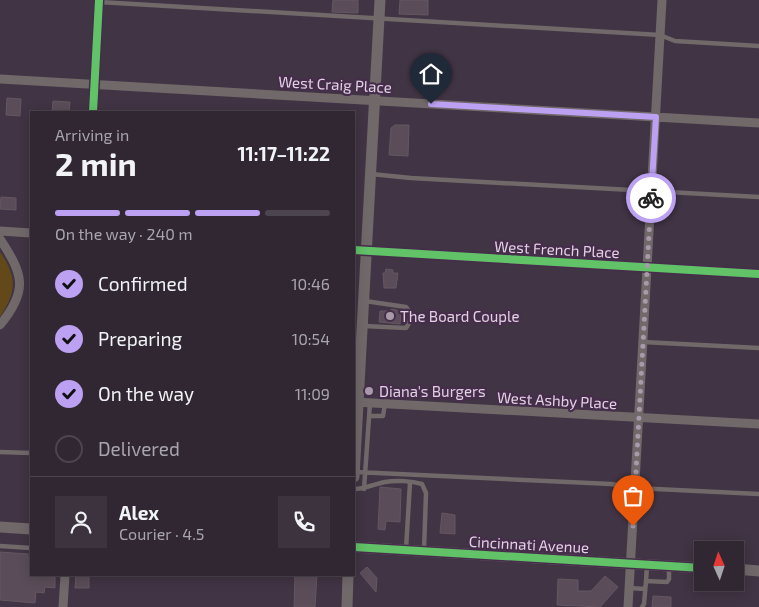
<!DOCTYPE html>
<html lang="en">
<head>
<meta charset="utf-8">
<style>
  :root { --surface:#312733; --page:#3d333f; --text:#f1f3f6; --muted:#a8a5ac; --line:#4c444e; --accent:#bca0f2 }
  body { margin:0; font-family:"Exo 2",sans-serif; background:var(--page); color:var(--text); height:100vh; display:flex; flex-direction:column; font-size:19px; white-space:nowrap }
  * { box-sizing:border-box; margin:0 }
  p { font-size:16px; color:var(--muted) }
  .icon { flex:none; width:28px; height:28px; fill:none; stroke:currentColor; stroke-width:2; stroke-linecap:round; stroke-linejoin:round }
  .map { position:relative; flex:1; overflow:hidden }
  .details { position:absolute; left:30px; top:111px; width:325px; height:465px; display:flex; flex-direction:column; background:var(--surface); border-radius:0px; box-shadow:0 2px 12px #0003,0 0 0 1px var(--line) }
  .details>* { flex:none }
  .needle { width:32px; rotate:357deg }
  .controls { position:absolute; left:694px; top:541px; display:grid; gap:10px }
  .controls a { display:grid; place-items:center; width:50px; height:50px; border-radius:0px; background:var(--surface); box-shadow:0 2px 12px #0003,0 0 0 1px var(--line); font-size:25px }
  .pin { position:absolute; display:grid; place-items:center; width:42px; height:42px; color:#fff; margin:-51px -21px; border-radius:50% 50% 50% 0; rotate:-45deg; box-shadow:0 0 5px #0007 }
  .pin .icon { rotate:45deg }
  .courier { position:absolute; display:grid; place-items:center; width:50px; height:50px; margin:-25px; border:4px solid #bca0f2; border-radius:50%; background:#fff; color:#222; box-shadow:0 1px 6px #0007 }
  .overview em { font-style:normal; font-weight:700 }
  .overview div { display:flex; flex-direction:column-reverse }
  .overview { display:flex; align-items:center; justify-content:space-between; height:85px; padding:0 25px }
  h1 { font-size:32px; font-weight:700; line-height:38px }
  .bar { display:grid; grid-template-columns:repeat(4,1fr); gap:8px 5px; align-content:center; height:60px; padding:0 25px }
  .bar i { height:6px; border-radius:4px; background:var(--line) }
  .bar .selected { background:var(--accent) }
  .bar p { grid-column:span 4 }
  .line { display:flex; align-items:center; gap:12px; padding:0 25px; border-top:1px solid var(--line) }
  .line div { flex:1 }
  .round { display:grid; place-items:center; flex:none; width:52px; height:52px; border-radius:0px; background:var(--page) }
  ol { padding:0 25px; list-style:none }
  li { display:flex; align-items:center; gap:15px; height:55px }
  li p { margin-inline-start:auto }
  li .icon { padding:5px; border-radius:50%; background:var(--accent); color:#111; stroke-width:4 }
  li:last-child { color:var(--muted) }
  li i { width:28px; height:28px; border:2px solid var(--line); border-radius:50% }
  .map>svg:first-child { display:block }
</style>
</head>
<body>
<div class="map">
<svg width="759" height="607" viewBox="0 0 759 607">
  <rect width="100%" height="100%" fill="#413444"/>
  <!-- green -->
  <path fill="#634919" d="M0,252c18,26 16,40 0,65z"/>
  <!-- building -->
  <path fill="#5a4d59" stroke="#645762" d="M333,0h25v13l-26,-1z
    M400,0h28v15l-29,-1z
    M7,98l14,1 -1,17 -14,-1z
    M53,101l17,1 -1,10h-17z
    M395,125h14l-1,31 -19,-1 2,-27z
    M1,197l15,1v12l-16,-1z
    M386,269l7,1v3h5l-2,15h-12l-1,-15h2z
    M391,309l10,2 -1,13 -21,-2 1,-11h11z
    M380,487l21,2 -1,33 -14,-1 -1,9 -7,-1z
    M442,513l13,2v19l-15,-1z
    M0,552l28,2v4h3v17h24v13l-10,-1 -1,6 -8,-1 -1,11 -35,-3z
    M367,567l10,11 -1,14 -16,-19z
    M76,575h13v13h-14z
    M295,575h22l-2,32h-21z
    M605,576l13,11 -18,20 -43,-2 1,-26 20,1v11h13z
    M653,596l18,1v10h-19z"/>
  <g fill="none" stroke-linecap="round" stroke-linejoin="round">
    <!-- service -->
    <path stroke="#71686a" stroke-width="4.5" d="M99,2l561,33 15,6 84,5
      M371,174l40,4 348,19
      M364,326l42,2c5,-6 6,-15 0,-21l-41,-6
      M643,342l116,6
      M369,416h14l2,-12
      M0,452l31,1
      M356,472l255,12 24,4 124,6
      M354,489c12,0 20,-5 31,-7 11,-2 27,-1 37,2l4,9 -2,57
      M364,489l6,-86
      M0,546l31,2
      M406,549l4,-66
      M647,566l-1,15 21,1 2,-3v-13
      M629,588l16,1
      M642,607l2,-3 2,-23"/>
    <!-- minor -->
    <path stroke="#71686a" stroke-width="9" d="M0,79l759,44
      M93,112l6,-112
      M0,231l31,2
      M0,239c23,35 29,51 0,86
      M354,250l405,24
      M354,402l405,22
      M63,607l2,-32
      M628,607l34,-607"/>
    <!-- tertiary -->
    <path stroke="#71686a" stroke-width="11" d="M354,477l26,-477
      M0,527l31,2
      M354,547l348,21
      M735,569l24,2
      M347,607l1,-32"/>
    <defs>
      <path id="cycleway" d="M93,112l6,-112
        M354,250l405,24
        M354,547l348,21"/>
    </defs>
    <!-- cycleway casing -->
    <use href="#cycleway" stroke="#462d4b" stroke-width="11"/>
    <!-- cycleway -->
    <use href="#cycleway" stroke="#61c268" stroke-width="8"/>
  </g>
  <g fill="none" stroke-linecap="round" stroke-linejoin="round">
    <!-- done -->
    <path stroke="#a89aab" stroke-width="5" stroke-dasharray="0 9" d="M633,526l18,-328"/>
    <!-- route -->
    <path stroke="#bca0f2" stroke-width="6" d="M431,104l225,13 -5,81"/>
  </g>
  <!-- markers -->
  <g fill="#a89aab" stroke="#462d4b" stroke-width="2">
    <circle cx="390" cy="316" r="5"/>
    <circle cx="369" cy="391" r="5"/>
  </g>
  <g text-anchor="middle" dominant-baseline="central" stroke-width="4.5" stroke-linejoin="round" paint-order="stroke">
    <!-- street labels -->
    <g font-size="15" fill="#e0d1e3" stroke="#462d4b">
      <text transform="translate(335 84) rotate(3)">West Craig Place</text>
      <text transform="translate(557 249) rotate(3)">West French Place</text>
      <text transform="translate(557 400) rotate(3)">West Ashby Place</text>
      <text transform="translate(529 544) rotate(3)">Cincinnati Avenue</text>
    </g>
    <!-- poi labels -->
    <g font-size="15" fill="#e0d1e3" stroke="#462d4b" text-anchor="start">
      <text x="400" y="316">The Board Couple</text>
      <text x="379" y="391">Diana's Burgers</text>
    </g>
  </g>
</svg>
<div class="controls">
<a><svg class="needle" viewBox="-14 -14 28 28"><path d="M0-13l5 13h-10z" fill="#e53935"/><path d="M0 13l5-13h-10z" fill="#a8a5ac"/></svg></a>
</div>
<div class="pin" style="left:633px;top:526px;background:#ea580c"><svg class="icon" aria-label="bag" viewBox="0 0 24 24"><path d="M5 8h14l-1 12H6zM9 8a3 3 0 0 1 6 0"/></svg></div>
<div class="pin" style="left:431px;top:104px;background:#1f2937"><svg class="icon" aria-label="home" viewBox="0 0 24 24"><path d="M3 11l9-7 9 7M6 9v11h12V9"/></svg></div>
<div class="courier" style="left:651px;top:198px"><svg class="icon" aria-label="bike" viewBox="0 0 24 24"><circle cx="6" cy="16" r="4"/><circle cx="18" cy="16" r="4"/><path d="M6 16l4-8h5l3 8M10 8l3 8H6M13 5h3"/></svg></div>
<section class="details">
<div class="overview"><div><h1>2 min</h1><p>Arriving in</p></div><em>11:17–11:22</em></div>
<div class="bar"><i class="selected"></i><i class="selected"></i><i class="selected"></i><i></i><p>On the way · 240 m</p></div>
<ol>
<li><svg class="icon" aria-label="check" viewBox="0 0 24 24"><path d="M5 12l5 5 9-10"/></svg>Confirmed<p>10:46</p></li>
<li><svg class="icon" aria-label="check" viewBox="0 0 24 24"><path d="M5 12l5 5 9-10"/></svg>Preparing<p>10:54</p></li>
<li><svg class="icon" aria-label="check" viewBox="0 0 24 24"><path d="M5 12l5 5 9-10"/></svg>On the way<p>11:09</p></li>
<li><i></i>Delivered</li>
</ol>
<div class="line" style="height:90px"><a class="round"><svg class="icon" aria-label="person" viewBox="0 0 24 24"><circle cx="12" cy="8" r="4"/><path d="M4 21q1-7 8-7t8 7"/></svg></a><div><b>Alex</b><p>Courier · 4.5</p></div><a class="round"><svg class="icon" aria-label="phone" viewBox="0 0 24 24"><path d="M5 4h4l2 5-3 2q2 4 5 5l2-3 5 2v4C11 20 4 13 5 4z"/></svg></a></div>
</section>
</div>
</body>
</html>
